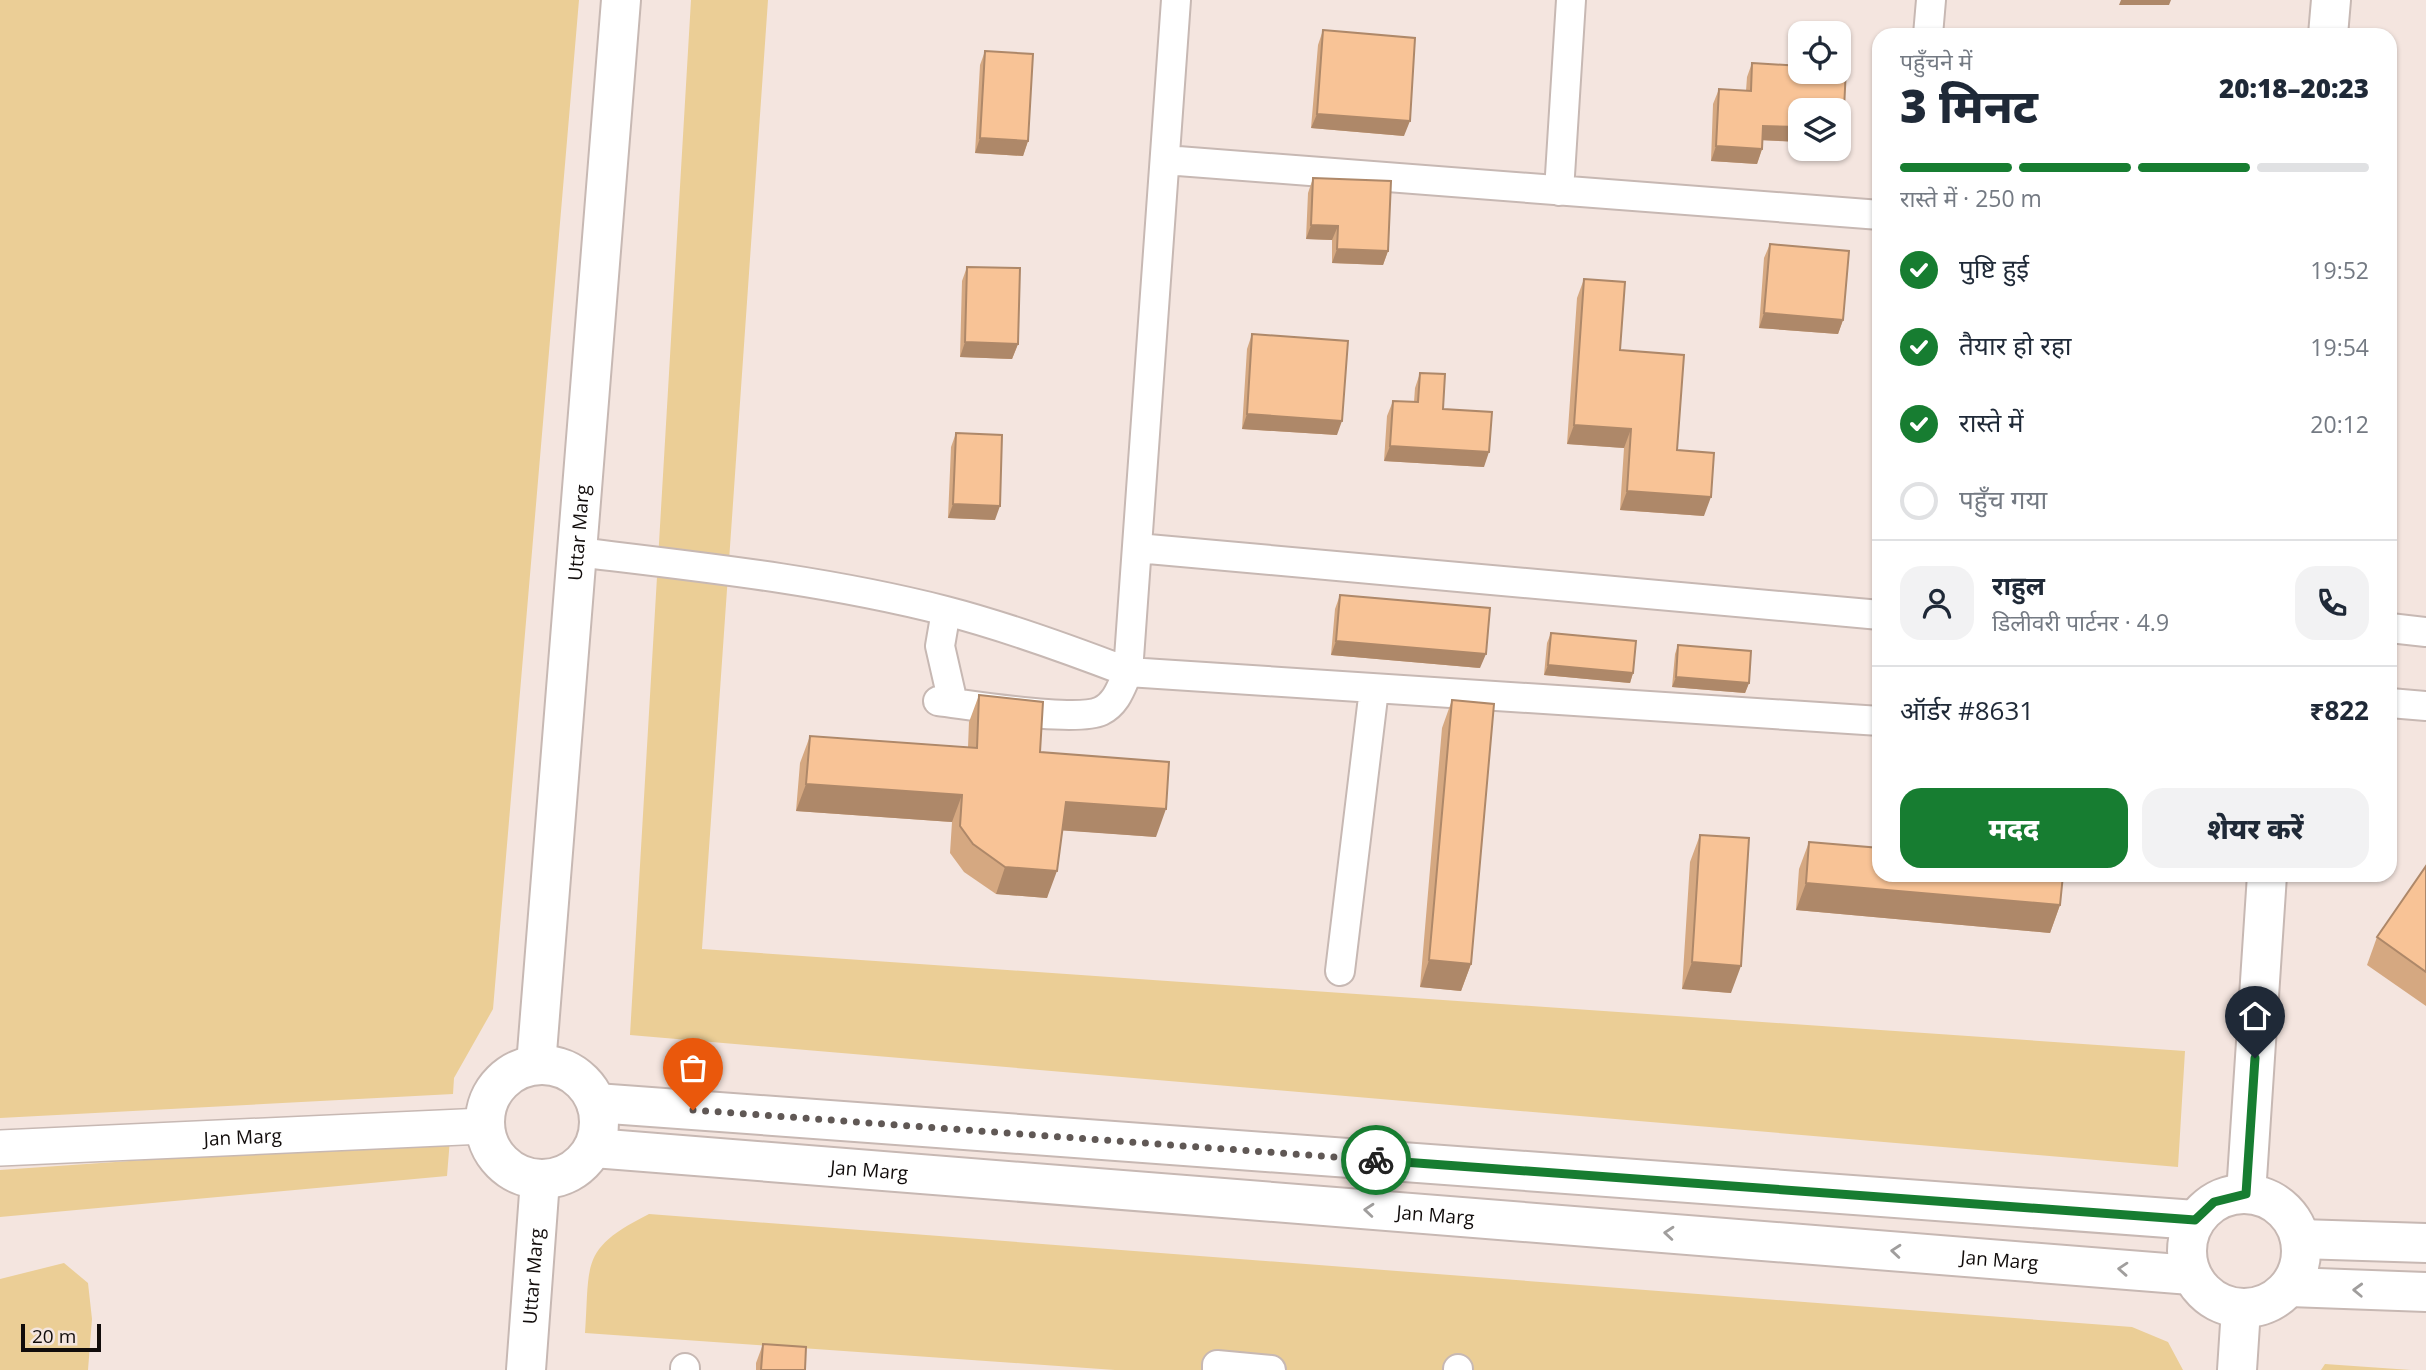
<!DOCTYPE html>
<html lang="hi">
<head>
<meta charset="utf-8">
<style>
  :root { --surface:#fff; --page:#f2f2f3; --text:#1f2937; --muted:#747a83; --line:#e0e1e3; --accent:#177d31 }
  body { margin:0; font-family:"Open Sans","Noto Sans Devanagari",sans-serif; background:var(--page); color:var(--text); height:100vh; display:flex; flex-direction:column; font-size:26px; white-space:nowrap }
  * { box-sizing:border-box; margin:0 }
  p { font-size:23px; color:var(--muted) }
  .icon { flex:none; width:38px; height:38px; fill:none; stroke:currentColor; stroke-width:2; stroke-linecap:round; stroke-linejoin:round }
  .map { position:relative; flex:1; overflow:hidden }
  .side { position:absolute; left:1872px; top:28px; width:525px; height:854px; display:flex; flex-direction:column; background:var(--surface); border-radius:21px; box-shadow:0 2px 5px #0004 }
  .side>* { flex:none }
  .buttons { position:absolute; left:1788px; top:21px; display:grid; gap:14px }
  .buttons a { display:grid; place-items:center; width:63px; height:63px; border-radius:14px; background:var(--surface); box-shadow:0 2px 5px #0004; font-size:35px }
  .scale { position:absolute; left:21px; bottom:18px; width:80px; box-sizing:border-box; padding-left:7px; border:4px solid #110c0b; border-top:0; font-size:19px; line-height:24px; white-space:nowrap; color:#110c0b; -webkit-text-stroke:5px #f4e5df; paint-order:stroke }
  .pin { position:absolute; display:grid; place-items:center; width:60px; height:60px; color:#fff; margin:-72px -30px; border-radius:50% 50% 50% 0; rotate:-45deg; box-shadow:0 0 7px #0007 }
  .pin .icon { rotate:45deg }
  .courier { position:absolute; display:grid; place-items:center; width:70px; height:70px; margin:-35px; border:5px solid #177d31; border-radius:50%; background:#fff; color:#222; box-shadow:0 2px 9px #0007 }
  .summary em { font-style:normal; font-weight:800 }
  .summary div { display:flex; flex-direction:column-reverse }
  .summary { display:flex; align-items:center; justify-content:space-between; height:119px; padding:0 28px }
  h1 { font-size:46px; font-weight:800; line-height:52px }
  .bar { display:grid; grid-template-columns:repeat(4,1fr); gap:10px 7px; align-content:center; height:84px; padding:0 28px }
  .bar i { height:9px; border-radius:5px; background:var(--line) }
  .bar .active { background:var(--accent) }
  .bar p { grid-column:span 4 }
  .line { display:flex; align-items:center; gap:18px; padding:0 28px; border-top:2px solid var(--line) }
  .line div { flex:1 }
  .round { display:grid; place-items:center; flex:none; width:74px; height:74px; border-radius:21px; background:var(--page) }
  ol { padding:0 28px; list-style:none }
  li { display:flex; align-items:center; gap:21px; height:77px }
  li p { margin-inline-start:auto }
  li .icon { padding:7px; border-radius:50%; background:var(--accent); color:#fff; stroke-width:4 }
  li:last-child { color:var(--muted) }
  li i { width:38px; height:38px; border:4px solid var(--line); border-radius:50% }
  .button { display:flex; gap:14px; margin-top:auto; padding:14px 28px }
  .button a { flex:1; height:80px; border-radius:21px; background:var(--accent); color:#fff; font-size:28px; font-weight:800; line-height:80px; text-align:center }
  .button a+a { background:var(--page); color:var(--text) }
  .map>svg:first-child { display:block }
</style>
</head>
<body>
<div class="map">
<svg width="2426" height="1370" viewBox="0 0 2426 1370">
  <rect width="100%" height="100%" fill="#f4e5df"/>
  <!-- green -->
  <path fill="#ebce96" d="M0,0h579l-86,1009 -39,69 -1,16 -453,24z
    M691,0h77l-66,949 1483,102 -7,116 -1548,-132z
    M450,1139l-3,37 -447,41v-47z
    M649,1214l1483,113 36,15 15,28h-1068l-530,-37c5,-71 -5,-84 64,-119z
    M64,1263l24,20 4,36 -4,51h-88v-91z
    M2325,1364l86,6h-90z"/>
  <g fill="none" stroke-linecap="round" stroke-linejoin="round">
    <defs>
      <path id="minor" d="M1928,35l3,-35
        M1165,160l715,55
        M1559,191l12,-191
        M1137,548l743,67
        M577,552c124,15 248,28 369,59 62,16 122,38 182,61l752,49
        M946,611l-6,35 13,57
        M2390,628l36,4
        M938,701c33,4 137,22 163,10 16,-8 20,-24 27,-39l48,-672
        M2390,703l36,3
        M1340,971l34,-282
        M1458,1369v1
        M685,1370v-2
        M1217,1370v-5l54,5"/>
      <g id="tertiary">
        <path id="s1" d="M0,1148l484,-22"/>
      </g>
      <g id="secondary">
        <path d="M2328,35l3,-35"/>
        <circle cx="542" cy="1122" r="57"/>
        <path id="s2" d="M536,1065l85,-1065"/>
        <path d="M596,1103l1599,117"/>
        <path id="s3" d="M594,1148l1597,127"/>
        <circle cx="2244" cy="1251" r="57"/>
        <path d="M2246,1194l21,-319"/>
        <path d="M2300,1239l126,4"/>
        <path d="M2290,1287l136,5"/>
        <path id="s4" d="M526,1370l14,-190"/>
        <path d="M2237,1370l4,-61"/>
      </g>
    </defs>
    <!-- minor casing -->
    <use href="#minor" stroke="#c7b8b3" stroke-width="32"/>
    <!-- tertiary casing -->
    <use href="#tertiary" stroke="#c7b8b3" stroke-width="38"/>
    <!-- secondary casing -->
    <use href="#secondary" stroke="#c7b8b3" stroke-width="42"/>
    <!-- minor -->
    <use href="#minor" stroke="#fff" stroke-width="28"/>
    <!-- tertiary -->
    <use href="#tertiary" stroke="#fff" stroke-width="35"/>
    <!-- secondary -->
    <use href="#secondary" stroke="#fff" stroke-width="38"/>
  </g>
  <!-- wall -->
  <path fill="#d5a881" d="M1323,30l81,106 -93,-8 7,-83z
    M985,51l43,90 -5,15 -48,-3 5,-88z
    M1752,63l49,3v6h38v-4h7l-3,62 -4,11v-31h-38v32l-39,-2v9l-5,15 -46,-3 2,-57 6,-15 27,2 1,-14z
    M1313,178l75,73 -5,14 -51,-2v-23l-26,-1 2,-46z
    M1770,244l73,76 -5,14 -79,-6 5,-70z
    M967,267l51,77 -6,15 -52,-2 2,-76z
    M1584,279l36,71 57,100 27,66 -84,-6 4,-62 -57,-4 10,-146z
    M1252,334l85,101 -95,-6 5,-80z
    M1420,373l23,36 41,58 -100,-6 3,-45 6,-15 21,1 1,-14z
    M956,433l39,87 -47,-2 3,-71z
    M1340,595l140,73 -149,-13 4,-46z
    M1551,633l82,40 -3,10 -86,-8 3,-32z
    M1678,645l71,38 -4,10 -73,-6 3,-33z
    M979,695l61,57 116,85 -94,-7 -15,68 -51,-4 -32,-22 -14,-19 2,-31 -156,-11 4,-48 10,-27 158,11 1,-25z
    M1452,700l19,264 -10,27 -41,-4 22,-259z
    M1700,835l31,158 -49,-4 8,-127z
    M1809,842l251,63 -10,28 -254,-23 3,-41z
    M2426,866v140l-59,-41 10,-28z
    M763,1344l42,26h-49v-7z"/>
  <!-- shaded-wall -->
  <path fill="#ae8869" d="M2121,0h50l-2,5h-50z
    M1317,114l93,7 -6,15 -93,-8z
    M1763,126l38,1v15l-43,-2z
    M1839,129l4,1 -4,11z
    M980,138l48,3 -5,15 -48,-3z
    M1716,146l46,3 -5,15 -46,-3z
    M1311,225l27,1 -6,14 -26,-1z
    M1337,249l51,2 -5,14 -51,-2z
    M1764,313l79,7 -5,14 -79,-6z
    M965,342l53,2 -6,15 -52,-2z
    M1247,414l95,7 -5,14 -95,-6z
    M1574,425l57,4 -7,19 -57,-4z
    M1390,446l99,6 -5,15 -100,-6z
    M1627,491l84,6 -7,19 -84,-6z
    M953,504l47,2 -5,14 -47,-2z
    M1336,641l150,13 -6,14 -149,-13z
    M1548,665l85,8 -3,10 -86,-8z
    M1676,677l73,6 -4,10 -73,-6z
    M806,784l156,11 -10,27 -156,-11z
    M1066,802l100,7 -10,28 -100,-7z
    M1005,867l52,4 -10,27 -51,-4z
    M1806,883l254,22 -10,28 -254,-23z
    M1429,960l42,4 -10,27 -41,-4z
    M1692,962l49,4 -10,27 -49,-4z"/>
  <!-- building -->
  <path fill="#f8c396" stroke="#ae8869" stroke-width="2" d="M1323,30l92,8 -5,83 -93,-7z
    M985,51l48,3 -5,87 -48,-3z
    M1752,63l49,3v6h38v-4h7l-3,62 -4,-1v-19h-38v17l-38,-1 -1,23 -46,-3 3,-57 32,2z
    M1313,178l78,3 -3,70 -51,-2 1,-23 -27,-1z
    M1770,244l79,7 -6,69 -79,-7z
    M967,267l53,1 -2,76 -53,-2z
    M1584,279l41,3 -5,68 64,5 -7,95 37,3 -3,44 -84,-6 4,-62 -57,-4z
    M1252,334l96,7 -6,80 -95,-7z
    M1420,373l25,1 -2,35 49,3 -3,40 -99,-6 3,-45 25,1z
    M956,433l46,2 -2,71 -47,-2z
    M1340,595l150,13 -4,46 -150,-13z
    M1551,633l85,8 -3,32 -85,-8z
    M1678,645l73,6 -2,32 -73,-6z
    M979,695l64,7 -3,50 129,10 -3,47 -100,-7 -9,69 -52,-4 -32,-23 -13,-18 2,-31 -156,-11 4,-48 167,12z
    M1452,700l42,4 -23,260 -42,-4z
    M1700,835l49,3 -8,128 -49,-4z
    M1809,842l71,6v27h183l-3,30 -254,-22z
    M2426,866v106l-49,-35z
    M763,1344l43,3 -1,23h-44z"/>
  <!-- one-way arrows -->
  <defs><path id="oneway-chevron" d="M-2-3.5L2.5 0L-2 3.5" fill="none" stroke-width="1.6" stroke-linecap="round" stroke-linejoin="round" transform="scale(1.75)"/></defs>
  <g stroke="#a09e9d">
    <use href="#oneway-chevron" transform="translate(1369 1210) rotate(-175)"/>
    <use href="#oneway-chevron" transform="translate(1669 1233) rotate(-175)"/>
    <use href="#oneway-chevron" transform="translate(1896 1251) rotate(-175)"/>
    <use href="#oneway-chevron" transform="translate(2123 1269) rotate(-176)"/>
    <use href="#oneway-chevron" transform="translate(2358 1290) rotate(-178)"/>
  </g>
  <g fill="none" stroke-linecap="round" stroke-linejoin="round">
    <!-- done -->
    <path stroke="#605855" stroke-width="7" stroke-dasharray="0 12.6" d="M693,1110l683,50"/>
    <!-- route -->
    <path stroke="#177d31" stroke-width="9" d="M1376,1160l819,60 19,-18 32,-8 9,-136"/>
  </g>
  <g text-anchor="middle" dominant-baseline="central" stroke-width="6" stroke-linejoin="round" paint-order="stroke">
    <!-- street labels -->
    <g font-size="19" fill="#110c0b" stroke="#f4e5df">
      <text stroke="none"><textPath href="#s2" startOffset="534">Uttar Marg</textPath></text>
      <text stroke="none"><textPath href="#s1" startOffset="243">Jan Marg</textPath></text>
      <text stroke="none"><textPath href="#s3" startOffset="276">Jan Marg</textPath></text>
      <text stroke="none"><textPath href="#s3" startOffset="844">Jan Marg</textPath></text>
      <text stroke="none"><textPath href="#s3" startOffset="1410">Jan Marg</textPath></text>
      <text stroke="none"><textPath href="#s4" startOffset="94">Uttar Marg</textPath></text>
    </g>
  </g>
</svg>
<div class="buttons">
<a><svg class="icon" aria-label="locate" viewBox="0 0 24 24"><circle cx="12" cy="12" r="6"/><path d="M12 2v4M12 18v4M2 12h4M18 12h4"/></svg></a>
<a><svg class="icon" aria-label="layers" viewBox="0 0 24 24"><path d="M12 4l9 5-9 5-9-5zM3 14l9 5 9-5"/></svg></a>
</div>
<div class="scale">20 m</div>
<div class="pin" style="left:693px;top:1110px;background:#ea580c"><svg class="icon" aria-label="bag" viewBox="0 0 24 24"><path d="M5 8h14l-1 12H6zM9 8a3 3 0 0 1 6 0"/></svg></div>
<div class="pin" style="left:2255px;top:1058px;background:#1f2937"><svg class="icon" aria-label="home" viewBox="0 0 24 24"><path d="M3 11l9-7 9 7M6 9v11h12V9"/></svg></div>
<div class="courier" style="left:1376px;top:1160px"><svg class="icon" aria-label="bike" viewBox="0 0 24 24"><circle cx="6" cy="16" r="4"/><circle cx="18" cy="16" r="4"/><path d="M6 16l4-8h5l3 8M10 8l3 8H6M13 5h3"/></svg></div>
<section class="side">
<div class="summary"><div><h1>3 मिनट</h1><p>पहुँचने में</p></div><em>20:18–20:23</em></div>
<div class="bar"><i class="active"></i><i class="active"></i><i class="active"></i><i></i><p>रास्ते में · 250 m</p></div>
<ol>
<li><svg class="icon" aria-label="check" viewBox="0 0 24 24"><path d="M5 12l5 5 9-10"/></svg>पुष्टि हुई<p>19:52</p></li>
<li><svg class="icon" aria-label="check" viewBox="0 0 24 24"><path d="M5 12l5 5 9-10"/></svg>तैयार हो रहा<p>19:54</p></li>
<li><svg class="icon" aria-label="check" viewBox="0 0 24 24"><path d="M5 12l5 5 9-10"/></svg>रास्ते में<p>20:12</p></li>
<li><i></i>पहुँच गया</li>
</ol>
<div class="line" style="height:126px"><a class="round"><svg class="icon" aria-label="person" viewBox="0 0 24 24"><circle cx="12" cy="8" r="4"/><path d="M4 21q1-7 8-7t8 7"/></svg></a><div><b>राहुल</b><p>डिलीवरी पार्टनर · 4.9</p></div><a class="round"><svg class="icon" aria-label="phone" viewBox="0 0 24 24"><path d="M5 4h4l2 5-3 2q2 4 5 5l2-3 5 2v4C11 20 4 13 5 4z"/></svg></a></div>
<div class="line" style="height:91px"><div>ऑर्डर #8631</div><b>₹822</b></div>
<div class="button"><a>मदद</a><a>शेयर करें</a></div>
</section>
</div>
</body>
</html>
